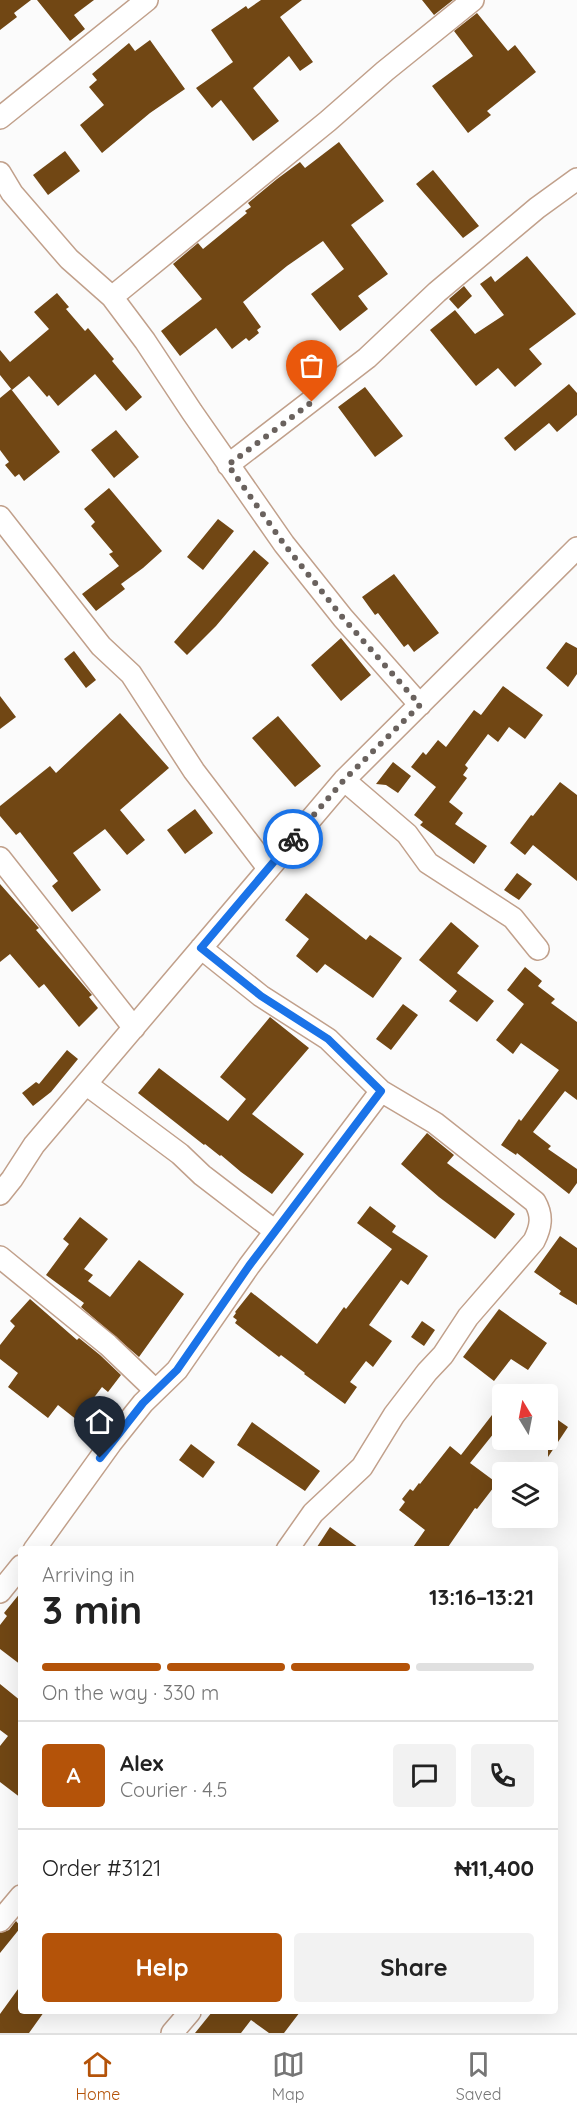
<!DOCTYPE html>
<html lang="en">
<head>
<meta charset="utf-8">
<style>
  :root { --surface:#fff; --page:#f2f2f2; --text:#222; --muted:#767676; --line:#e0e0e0; --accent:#b45309 }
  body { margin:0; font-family:Quicksand,sans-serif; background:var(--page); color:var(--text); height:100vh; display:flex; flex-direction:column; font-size:22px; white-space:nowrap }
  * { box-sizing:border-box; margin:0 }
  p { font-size:20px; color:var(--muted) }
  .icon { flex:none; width:33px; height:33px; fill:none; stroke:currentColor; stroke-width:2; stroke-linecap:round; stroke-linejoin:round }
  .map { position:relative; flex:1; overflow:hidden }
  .drawer { position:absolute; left:18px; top:1546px; width:540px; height:468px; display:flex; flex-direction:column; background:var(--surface); border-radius:6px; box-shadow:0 6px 24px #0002 }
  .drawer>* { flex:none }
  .needle { width:39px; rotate:350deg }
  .buttons { position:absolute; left:492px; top:1384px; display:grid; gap:12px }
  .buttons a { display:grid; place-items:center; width:66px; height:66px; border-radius:6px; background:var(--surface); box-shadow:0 6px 24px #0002; font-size:30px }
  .pin { position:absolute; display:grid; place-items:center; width:51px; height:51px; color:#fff; margin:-62px -26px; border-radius:50% 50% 50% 0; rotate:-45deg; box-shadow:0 0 6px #0007 }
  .pin .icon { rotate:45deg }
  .courier { position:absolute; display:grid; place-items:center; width:60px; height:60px; margin:-30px; border:4px solid #1a73e8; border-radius:50%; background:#fff; color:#222; box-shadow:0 2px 8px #0007 }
  .head em { font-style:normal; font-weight:700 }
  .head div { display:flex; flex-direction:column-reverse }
  .head { display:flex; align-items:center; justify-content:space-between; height:102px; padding:0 24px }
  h1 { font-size:39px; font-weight:700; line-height:45px }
  .bar { display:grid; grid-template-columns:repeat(4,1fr); gap:9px 6px; align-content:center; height:72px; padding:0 24px }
  .bar i { height:8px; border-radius:4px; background:var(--line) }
  .bar .selected { background:var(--accent) }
  .bar p { grid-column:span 4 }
  .line { display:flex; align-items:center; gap:15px; padding:0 24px; border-top:2px solid var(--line) }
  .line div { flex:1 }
  .round { display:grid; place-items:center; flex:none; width:63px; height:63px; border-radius:6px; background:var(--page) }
  .action { display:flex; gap:12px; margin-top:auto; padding:12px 24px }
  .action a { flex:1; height:69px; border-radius:6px; background:var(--accent); color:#fff; font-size:24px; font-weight:700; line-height:69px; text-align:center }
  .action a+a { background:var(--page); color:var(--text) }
  .menu { display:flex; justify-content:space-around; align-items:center; height:84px; border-top:2px solid var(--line); background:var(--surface); font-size:16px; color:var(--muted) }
  .menu a { display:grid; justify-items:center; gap:3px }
  .menu .selected { color:var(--accent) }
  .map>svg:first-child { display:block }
</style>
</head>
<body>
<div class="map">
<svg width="577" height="2033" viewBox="0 0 577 2033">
  <rect width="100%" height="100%" fill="#fbfbfb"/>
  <!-- building -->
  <path fill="#714714" d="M0,0h31l-17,13 3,4 -17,13z
    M37,0h57l-20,15 11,14 -15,12z
    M261,0h41l-22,17 33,45 -13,9 -11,-15 -36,32 26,33 -26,20 -32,-41 -9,8 -16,-20 37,-26 -22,-32 35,-24 2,3z
    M422,0h31l-19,15z
    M477,13l31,38 7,-6 21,27 -49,39 4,4 -23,18 -36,-47 41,-30 -19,-25z
    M150,40l35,49 -35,24 -48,40 -22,-28 24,-20 -15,-18 8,-7 -5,-6 37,-31 6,8z
    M339,142l45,59 -33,24 37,49 -30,22 10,13 -28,22 -29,-37 33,-25 -21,-28 -36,25 -44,36 18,25 -4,3 2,3 -10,8 -3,-3 -14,11 -16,-21 -36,28 -19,-25 41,-32 -29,-35 25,-21 5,6 44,-36 -2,-2 6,-4 -3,-4 29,-24 23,-17 5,6z
    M65,151l15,20 -32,24 -15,-20z
    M433,170l46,56 -16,12 -47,-54z
    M527,256l49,58 -47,35 13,15 -27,23 -17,-19 -22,18 -46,-56 25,-20 20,24 29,-19 -24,-31 11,-8 4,6z
    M464,286l8,10 -14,13 -9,-10z
    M57,293l12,14 -3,2 19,22 3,-3 26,31 -2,2 30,36 -16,14 -31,-37 -37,32 -9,-11 -2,2 -18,-21 -17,14 -12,-15v-25l10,12 39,-33 -15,-17z
    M569,384l8,9v22l-20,17 -8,-9 -34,28 -11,-13z
    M365,387l38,49 -28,21 -37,-50z
    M11,389l49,63 -36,29 -5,-7 -4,3 -10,-12 4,-3 -9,-12v-52z
    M116,430l23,27 -25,21 -23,-28z
    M109,488l53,63 -19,17 -22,16 4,5 -29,22 -14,-17 37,-28 -10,-12 4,-2 -22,-26 4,-4 -11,-13z
    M218,519l16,12 -31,39 -16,-13z
    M254,550l15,13 -53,63 -29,29 -13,-13z
    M394,574l45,59 -25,19 -6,-8 -4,3 -26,-34 -3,2 -13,-18z
    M341,638l30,37 -30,26 -30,-36z
    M566,642l11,6v26l-9,13 -22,-19z
    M74,651l22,29 -10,8 -22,-29z
    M503,686l40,29 -18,24 -16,-12 -11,15 -10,-8 -23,31 3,3 -5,7 4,3 -18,24 14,11 -8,11 32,22 -13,18 -54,-39 3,-3 -9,-7 22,-28 -25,-20 12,-15 3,3 12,-15 8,7 28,-37 7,5z
    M0,696l16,21 -16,12z
    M120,713l49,55 -49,42 25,30 -18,15 -22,-26 -32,24 28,37 -29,22 -20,-26 6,-5 -38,-49 -4,3 -16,-19v-10l50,-40 6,7z
    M278,716l43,50 -26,21 -43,-49z
    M393,762l18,14 -13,17 -12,-8 -10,-1z
    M560,782l17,13v86l-44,-36 -8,10 -15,-12 21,-28 2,1z
    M195,809l18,24 -28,21 -18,-24z
    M517,873l15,11 -13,16 -15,-10z
    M0,884l39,44 -3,2 56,65 -3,2 9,11 -19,19 -35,-43 -5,4 -29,-34 -10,8z
    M306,893l60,47 4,-5 32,23 -29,40 -48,-34 -8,9 -21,-17 13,-17 -24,-19z
    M451,922l28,24 -22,27 37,28 -17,21 -28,-21 8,-10 -38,-31z
    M525,967l17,14 -4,5 17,13 -4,4 26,19v78l-12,-9 -32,41 18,14 -3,3 29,20v14l-8,11 -52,-41 -1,2 -15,-10 18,-26 2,2 38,-51 -38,-27 -8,11 -17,-14 28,-36 -17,-14z
    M403,1004l15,11 -27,35 -15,-11z
    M270,1017l39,31 -57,66 52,40 -32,40 -31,-22 -20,-17 -1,1 -15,-12 -1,1 -66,-52 21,-25 69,53 18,-22 -26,-22z
    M67,1050l11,9 -27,33 -18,14 -11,-13 14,-11 3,2z
    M427,1133l27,22 -7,8 68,51 -20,25 -56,-42 -38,-33z
    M370,1206l26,20 -4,6 36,24 -20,29 -7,-5 -32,45 23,16 -19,26 -7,-6 -16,21 7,5 -12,17 -41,-30 1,-1 -24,-18 -2,2 -44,-34 2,-3 -4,-3 3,-4 -1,-1 16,-20 66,52 27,-37 2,2 46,-60 -35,-26z
    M80,1217l28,22 -24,30 9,6 -5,6 22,16 29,-37 45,34 -45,63 -58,-50 3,-4 -38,-28 23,-31 -6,-5z
    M560,1236l17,12v57l-18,-11 2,-3 -27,-19z
    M30,1299l47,41 2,-2 21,17 21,20 -13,17 -6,-5 -25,33 -19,-15 -10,13 -40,-31 10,-14 -18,-14v-14l15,-19 -5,-5z
    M499,1309l48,34 -19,27 -17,-11 -17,22 -31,-24z
    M422,1321l13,9 -11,16 -13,-9z
    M548,1413l20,14 -20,30z
    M492,1415l10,8 -32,40 27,20 -20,26 -2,-1 -29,42h-35l14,-20 -26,-20 6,-8 -3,-3 8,-10 3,2 6,-8 1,1 30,-38 11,9z
    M252,1422l68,49 -15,20 -68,-46z
    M191,1444l24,18 -12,16 -24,-18z
    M330,1527l32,23h-47z
    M21,1592v73l-21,-16v-24l7,-9 -3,-3z
    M0,1684l21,17v97l-21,-16v-36l8,-10 -8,-6z
    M16,1921l5,6 -21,26v-20l9,-3z
    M21,1985v27h23l-15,21h-29v-19z
    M212,2012h88l-16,21h-15l-18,-13 -10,13h-46z"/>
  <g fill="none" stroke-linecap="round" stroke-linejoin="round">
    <defs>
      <path id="minor" d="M0,118l147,-118
        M0,173l12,20 57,66 43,38 33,44 47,71 92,132 59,74 77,87
        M112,297l216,-176 57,-50 88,-71
        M228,465l139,-107 70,-66 100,-84 40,-29
        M0,517l101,129 30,28 63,97 74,97
        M344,780l63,54 21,29 85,55 25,31
        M0,858l134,170
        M201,948l60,48 67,43 53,52 54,32 100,79c8,14 6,25 -1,39l-66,76 -25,38 -16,17 -33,43 -32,52 -49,46 -26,37
        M86,1084l94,70 22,21 73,56
        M0,1194l12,-15 22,-34 310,-365 233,-232
        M0,1257l108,88 47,45
        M34,1550l77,-107 32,-40 34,-33 72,-104 132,-175
        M0,1592l21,-26
        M0,1921l21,-25
        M172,2033l18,-21"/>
    </defs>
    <!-- minor casing -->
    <use href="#minor" stroke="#c1a08b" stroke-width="24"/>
    <!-- minor -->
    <use href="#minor" stroke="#fff" stroke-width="21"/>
  </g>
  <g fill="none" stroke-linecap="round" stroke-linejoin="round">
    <!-- done -->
    <path stroke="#6a625e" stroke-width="6" stroke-dasharray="0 10.8" d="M293,839l51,-59 76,-75 -77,-87 -59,-74 -56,-79 84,-63"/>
    <!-- route -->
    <path stroke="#1a73e8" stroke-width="8" d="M100,1458l43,-55 34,-33 72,-104 132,-175 -53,-52 -67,-43 -60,-48 92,-109"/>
  </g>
</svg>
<div class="buttons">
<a><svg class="needle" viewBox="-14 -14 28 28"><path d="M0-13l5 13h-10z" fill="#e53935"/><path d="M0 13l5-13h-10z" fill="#767676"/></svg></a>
<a><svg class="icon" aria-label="layers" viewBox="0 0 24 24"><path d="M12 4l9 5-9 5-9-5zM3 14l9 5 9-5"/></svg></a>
</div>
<div class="pin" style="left:312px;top:402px;background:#ea580c"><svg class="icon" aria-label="bag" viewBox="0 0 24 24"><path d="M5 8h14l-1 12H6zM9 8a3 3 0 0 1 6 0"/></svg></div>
<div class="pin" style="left:100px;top:1458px;background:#1f2937"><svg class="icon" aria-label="home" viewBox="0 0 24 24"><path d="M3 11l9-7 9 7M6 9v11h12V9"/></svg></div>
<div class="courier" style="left:293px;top:839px"><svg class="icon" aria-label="bike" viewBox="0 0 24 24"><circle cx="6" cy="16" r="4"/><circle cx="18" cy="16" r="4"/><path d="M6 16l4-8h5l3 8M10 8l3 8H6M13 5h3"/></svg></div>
<section class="drawer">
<div class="head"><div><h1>3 min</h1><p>Arriving in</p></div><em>13:16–13:21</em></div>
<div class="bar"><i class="selected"></i><i class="selected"></i><i class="selected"></i><i></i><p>On the way · 330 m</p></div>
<div class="line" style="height:108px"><b class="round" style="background:var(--accent);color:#fff">A</b><div><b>Alex</b><p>Courier · 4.5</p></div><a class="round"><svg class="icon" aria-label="chat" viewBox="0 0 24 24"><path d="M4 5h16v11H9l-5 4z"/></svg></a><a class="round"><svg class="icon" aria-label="phone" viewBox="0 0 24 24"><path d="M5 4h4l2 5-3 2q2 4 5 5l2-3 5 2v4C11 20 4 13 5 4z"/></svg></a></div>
<div class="line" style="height:78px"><div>Order #3121</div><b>₦11,400</b></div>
<div class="action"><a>Help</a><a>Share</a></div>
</section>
</div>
<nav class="menu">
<a class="selected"><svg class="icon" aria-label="home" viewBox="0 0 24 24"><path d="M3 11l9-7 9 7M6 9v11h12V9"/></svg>Home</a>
<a><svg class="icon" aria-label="map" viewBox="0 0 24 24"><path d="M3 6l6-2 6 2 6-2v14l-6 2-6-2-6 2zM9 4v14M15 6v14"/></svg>Map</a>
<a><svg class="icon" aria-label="saved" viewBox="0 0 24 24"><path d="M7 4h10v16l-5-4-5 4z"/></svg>Saved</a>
</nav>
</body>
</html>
